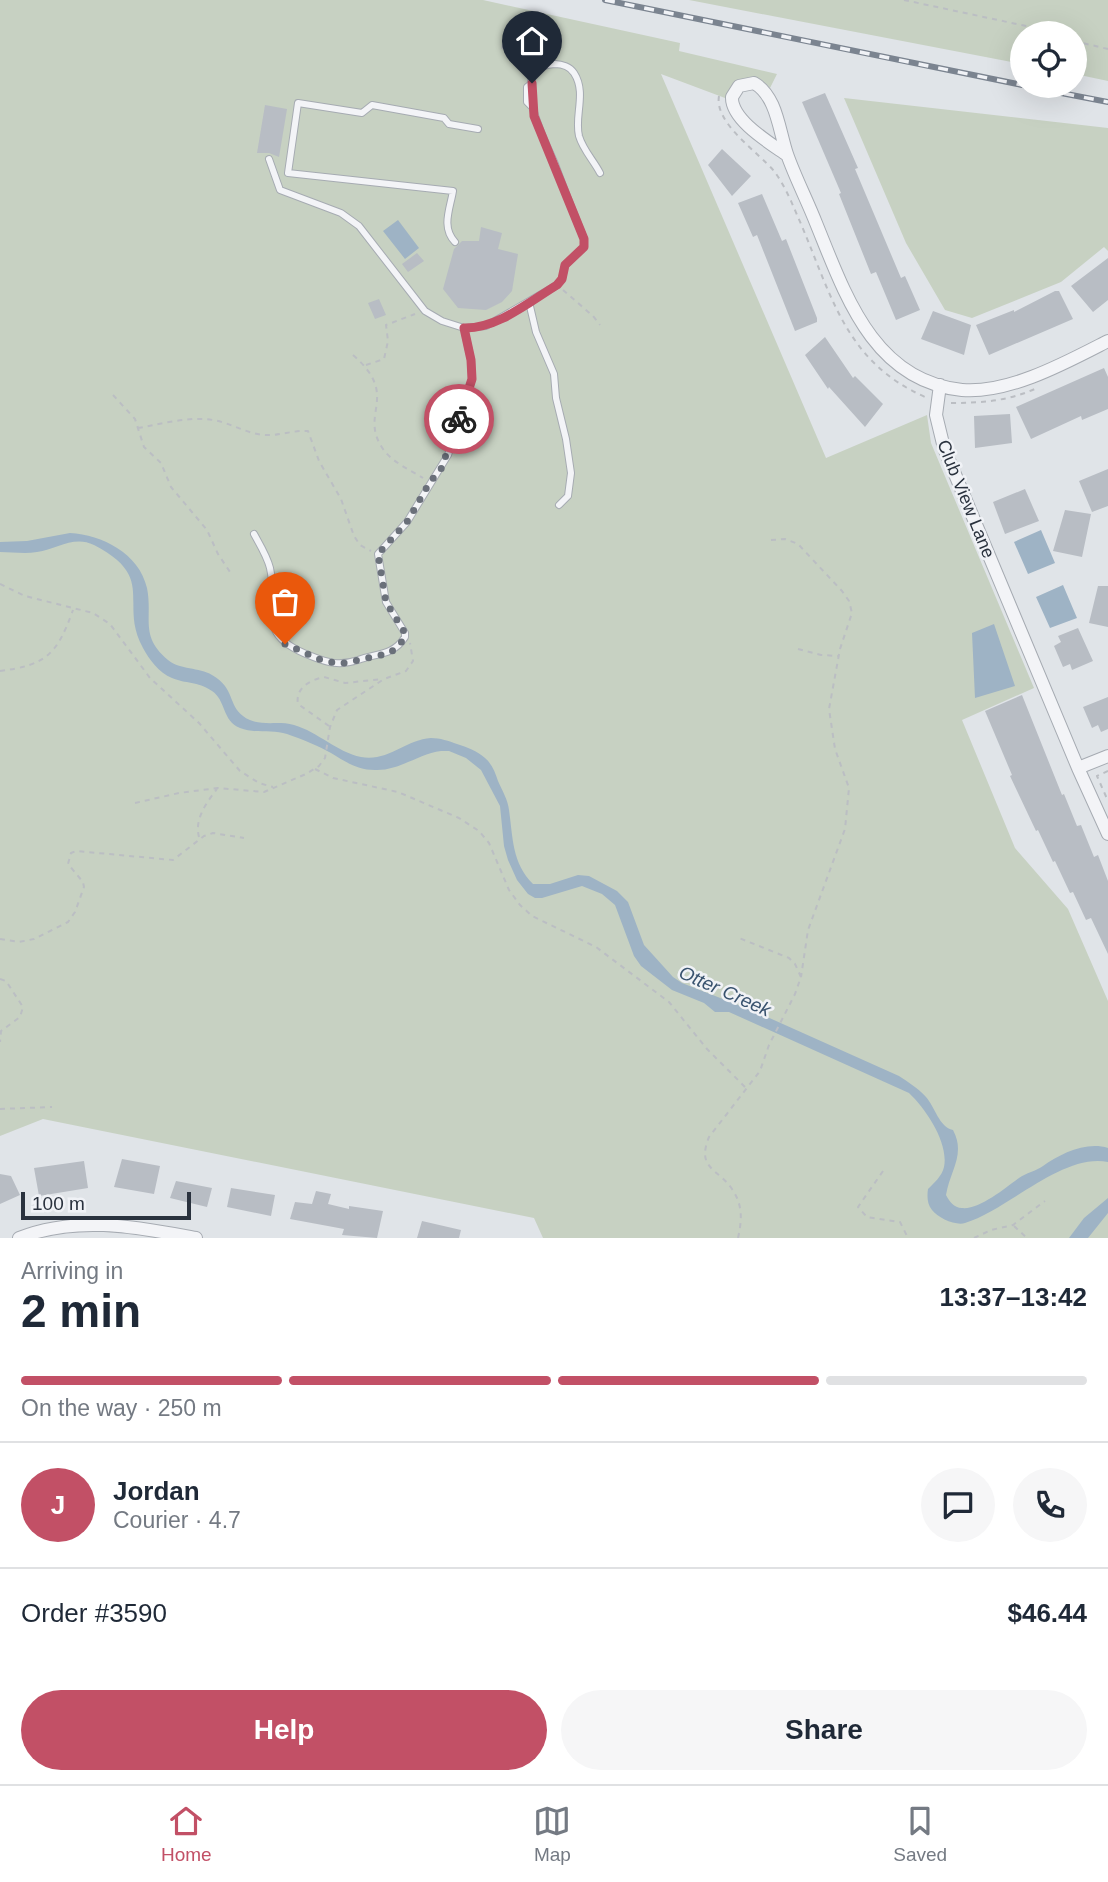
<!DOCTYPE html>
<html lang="en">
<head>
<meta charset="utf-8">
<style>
  :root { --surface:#fff; --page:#f6f6f7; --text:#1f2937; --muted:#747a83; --line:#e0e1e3; --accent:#c25066 }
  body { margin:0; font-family:Arial,sans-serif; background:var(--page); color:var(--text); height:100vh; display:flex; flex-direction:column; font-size:26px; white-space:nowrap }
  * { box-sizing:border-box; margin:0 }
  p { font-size:23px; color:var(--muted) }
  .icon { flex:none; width:38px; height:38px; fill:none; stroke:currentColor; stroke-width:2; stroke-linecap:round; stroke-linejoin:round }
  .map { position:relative; height:1238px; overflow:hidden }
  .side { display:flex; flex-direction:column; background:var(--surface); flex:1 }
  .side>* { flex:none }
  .buttons { position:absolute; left:1010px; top:21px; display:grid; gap:14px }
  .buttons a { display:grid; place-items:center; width:77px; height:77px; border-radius:50%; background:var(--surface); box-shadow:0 7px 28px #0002; font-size:35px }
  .scale { position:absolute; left:21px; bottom:18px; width:170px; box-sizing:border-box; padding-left:7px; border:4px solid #2a323e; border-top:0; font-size:19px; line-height:24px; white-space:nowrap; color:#2a323e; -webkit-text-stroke:5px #f0f2f6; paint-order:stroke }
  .pin { position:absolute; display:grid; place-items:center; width:60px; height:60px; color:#fff; margin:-72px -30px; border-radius:50% 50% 50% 0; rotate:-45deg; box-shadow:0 0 7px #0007 }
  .pin .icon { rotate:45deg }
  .courier { position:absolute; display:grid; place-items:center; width:70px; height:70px; margin:-35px; border:5px solid #c25066; border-radius:50%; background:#fff; color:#222; box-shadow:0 2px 9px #0007 }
  .summary em { font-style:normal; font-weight:600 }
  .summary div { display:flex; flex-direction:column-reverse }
  .summary { display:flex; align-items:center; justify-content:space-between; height:119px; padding:0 21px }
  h1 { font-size:46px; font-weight:600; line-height:52px }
  .bar { display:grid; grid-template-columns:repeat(4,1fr); gap:10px 7px; align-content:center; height:84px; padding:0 21px }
  .bar i { height:9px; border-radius:5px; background:var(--line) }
  .bar .current { background:var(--accent) }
  .bar p { grid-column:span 4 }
  .line { display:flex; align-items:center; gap:18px; padding:0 21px; border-top:2px solid var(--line) }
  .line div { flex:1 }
  .round { display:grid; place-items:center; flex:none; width:74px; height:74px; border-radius:37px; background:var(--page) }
  .button { display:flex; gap:14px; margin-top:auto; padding:14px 21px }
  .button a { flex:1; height:80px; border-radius:42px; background:var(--accent); color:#fff; font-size:28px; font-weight:600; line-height:80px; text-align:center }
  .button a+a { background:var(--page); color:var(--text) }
  .tab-bar { display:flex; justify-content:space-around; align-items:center; height:98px; border-top:2px solid var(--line); background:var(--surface); font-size:19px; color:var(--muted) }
  .tab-bar a { display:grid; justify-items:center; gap:4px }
  .tab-bar .current { color:var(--accent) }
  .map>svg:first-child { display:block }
</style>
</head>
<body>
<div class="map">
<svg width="1108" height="1238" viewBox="0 0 1108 1238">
  <rect width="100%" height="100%" fill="#e0e4e8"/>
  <!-- green -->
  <path fill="#c7d1c2" d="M0,0h483l197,43 -1,8 98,23 -7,14c-14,-17 -38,-9 -45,10l-64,-24 165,384 101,-43 4,28 103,245 -72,32 53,128 53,61 40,92v237h-565l-9,-20 -491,-99 -43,17z
    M689,0h419v81l-33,-7 -1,-41h-52v31z
    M844,98l264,30v123l-4,-4 -43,35 -89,36 -27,-8 -39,-67z"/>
  <!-- water -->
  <path fill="#9eb3c5" d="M398,220l21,28 -14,11 -22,-28z
    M1041,530l14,33 -27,11 -14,-32z
    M70,533c32,2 69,20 77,55 6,30 -8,48 21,72 12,10 31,7 44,15 23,13 16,30 31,41 15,12 34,4 51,9 24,7 43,27 67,32 27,5 44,-17 70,-19 9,0 18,3 26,6 10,3 20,7 28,14 7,6 10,14 13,23 4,9 10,19 11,29 4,28 3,53 24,74h17l28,-9 11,1 28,15 11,11 16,43 29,32 9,6 74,29 143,64c9,6 19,12 27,21 9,10 13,30 27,33 13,24 -3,41 -7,65 3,6 8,13 16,13 17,2 43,-20 57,-30 7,-5 17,-7 24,-12 17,-12 43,-25 65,-18v14c-46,-9 -100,48 -143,61 -9,3 -27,-5 -33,-13 -5,-6 -5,-14 -4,-21 6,-6 14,-13 16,-22 5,-24 -18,-58 -35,-74l-180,-81h-14l-11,-9 -32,-13 -31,-24 -7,-10 -19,-51 -13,-11 -20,-8 -40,12h-7l-7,-4 -11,-14 -9,-20 -4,-14 -4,-40 -19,-36 -15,-12 -17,-7h-8c-23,3 -42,20 -66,19 -18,0 -29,-8 -44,-17 -12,-7 -30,-14 -44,-19 -15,-5 -32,0 -47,-6 -18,-7 -14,-28 -28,-37 -15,-10 -26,-7 -40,-13 -13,-5 -23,-19 -29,-30 -25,-45 15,-70 -49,-103 -20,-10 -37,4 -57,7 -12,2 -25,0 -37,0v-10l27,-1z
    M1063,585l14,33 -27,10 -14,-31z
    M994,624l21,62 -40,12 -3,-65z
    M1108,1198v15l-20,25h-19l15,-20z"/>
  <!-- building -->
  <path fill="#b8bdc4" d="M825,93l33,75 -3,1 46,109 4,-2 15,34 -24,10 -20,-48 -5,2 -32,-80 2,-1 -39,-91z
    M265,105l22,4 -8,48 -10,-4h-12z
    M722,149l29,27 -19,20 -24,-31z
    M762,194l20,47 4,-2 31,79v4l-22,9 -38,-96 -4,2 -15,-34z
    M481,227l21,6 -4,16 20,5 -6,37 -10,11 -16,8 -28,-2 -15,-19 11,-40 8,-8h17z
    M417,253l7,8 -16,11 -6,-8z
    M1108,258v42l-15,12 -22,-26z
    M1055,291h4l14,28 -84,36 -13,-30 38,-15v2z
    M379,299l7,16 -11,4 -7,-16z
    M933,311l38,14 -7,30 -43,-16z
    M825,337l28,41 2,-2 28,28 -18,23 -36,-40 -1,2 -23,-34z
    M1104,368l4,9v32l-26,11 -1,-4 -50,23 -15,-32z
    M1010,414l2,29 -37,5 -1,-32z
    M1108,469v37l-16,6 -13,-31z
    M1025,489l14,32 -34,13 -12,-32z
    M1065,510l26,4 -9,43 -29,-6z
    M1098,586h10v41l-19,-4z
    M1078,628l15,33 -21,9 -2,-6 -7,3 -9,-21 7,-4 -3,-6z
    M1022,695l40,100 2,-1 13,32 4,-1 13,32 4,-2 10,26v73l-17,-36 -5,2 -13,-28 -3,1 -15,-32 -2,1 -15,-32 -2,1 -26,-55 2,-1 -27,-64z
    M1108,697v32l-7,3 -3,-7 -6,3 -9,-21z
    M122,1159l38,7 -6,28 -40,-7z
    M84,1161l4,27 -49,8 -5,-28z
    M0,1174l11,2 9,19 -20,9z
    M176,1181l36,7 -5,19 -37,-9z
    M231,1188l44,7 -4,21 -44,-9z
    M316,1191l15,3 -3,10 21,5v-3l34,5 -6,27 -35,-3 2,-6 -54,-10 5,-17 17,2z
    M422,1221l39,9 -2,8h-42z"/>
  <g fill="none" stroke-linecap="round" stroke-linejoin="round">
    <defs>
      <path id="lane" d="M532,83l-5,4v15l5,5
        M269,159l11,31 61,23 18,13 66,85 17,10 22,7 22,-2 71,-41 5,-6 3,-14 19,-18v-8c-10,-25 -20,-50 -29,-75 -9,-22 -51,-98 0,-100 7,0 15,3 19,9 13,20 0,43 5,63 4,14 15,25 21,37
        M455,242c-14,-15 -5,-33 -2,-51l-165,-18 10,-70 64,10 10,-8 72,13 5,6 29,5
        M529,302l7,30 18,42 2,24 10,41 5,34 -3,23 -9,9
        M254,534c6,11 13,22 16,34 10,46 -16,66 41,88 17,7 29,10 47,4 19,-7 35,-4 47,-23v-4l-19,-31 -8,-48 29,-32 41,-67 24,-76 -1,-19 -7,-32"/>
      <path id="street" d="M787,155c-17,-12 -56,-35 -55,-58l7,-11 15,-3c23,13 25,48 33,71 8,23 20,46 29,69 29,71 57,158 146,167 47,4 105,-28 146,-49
        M940,385l-4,30 8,33 134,320 30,66
        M1078,768l30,-12
        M19,1238c58,-23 117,-11 177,0"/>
    </defs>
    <!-- lane casing -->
    <use href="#lane" stroke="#a6abb2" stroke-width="8"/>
    <!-- street casing -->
    <use href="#street" stroke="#a6abb2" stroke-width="14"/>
    <!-- path -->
    <path stroke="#bbbec3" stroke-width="2" stroke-dasharray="5 5" stroke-linecap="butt" d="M904,0l155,33
      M1074,41l34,8
      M503,43l14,1 -1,9 -14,-1z
      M518,49l13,14
      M719,96c-5,27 39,56 55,75 12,16 19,35 27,53 31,73 45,138 124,173
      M563,290l30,26 7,9
      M353,355c48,42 5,58 30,94 9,13 27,21 40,29
      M366,365l18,-6 4,-18 -2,-16 29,-11
      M113,395l22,24 9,28 17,16 10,24 36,43 11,24 12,18
      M951,403c30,0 58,-2 86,-15
      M138,428c24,-4 50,-12 75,-8 18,3 34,14 52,15 14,1 28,-5 43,-4l11,30 22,38 13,37 6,9 11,6
      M771,540l14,-1 13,5 44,47 7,10 3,12 -12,36 -11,60 6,40 14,39 -4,41 -37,101 -7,47
      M0,584l25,12 68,17 17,11 40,54 49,45 41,48 19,12 14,4
      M798,649l23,6 17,1
      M0,671c47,-6 57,-17 73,-61
      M329,726l-31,-22c-3,-16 12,-24 26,-27l21,6 38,-4
      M315,769l18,9 65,14 61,26 20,13 10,12 20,47 11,15 12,11 64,31 73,55 38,47 39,39
      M1108,771l-11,5 11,25
      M135,803l44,-10 39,-5 46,4 42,-18 13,-8 6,-8 5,-31 7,-17 47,-31 22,-8 7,-10 -3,-18
      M199,837c-5,-18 8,-35 18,-48
      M0,939l19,3 15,-3 34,-17 7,-10 9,-25 -1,-5 -15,-18 3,-11 5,-2 97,9 31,-24 9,-3 31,5
      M0,979l6,2 17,26 -3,10 -19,14 -1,11
      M0,1109l52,-2
      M883,1171l-25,36 9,10 33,5 8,16
      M1014,1226l13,12
      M738,1238c4,-18 5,-33 -6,-49 -14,-21 -36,-20 -23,-52l51,-66 9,-26 26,-51 6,-17 -6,-13 -6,-6 -50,-20
      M974,1238l17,-8 22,-5 32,-24"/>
    <!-- lane -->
    <use href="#lane" stroke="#f3f4f7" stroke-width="6"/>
    <!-- street -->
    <use href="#street" stroke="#f3f4f7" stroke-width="12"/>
    <defs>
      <path id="rail" d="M605,0l417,85
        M1025,86l83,16"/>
    </defs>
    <!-- rail casing -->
    <use href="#rail" stroke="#7b8490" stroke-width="6"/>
    <!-- rail -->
    <use href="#rail" stroke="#f0f2f6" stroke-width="3.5" stroke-dasharray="10" stroke-linecap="butt"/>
  </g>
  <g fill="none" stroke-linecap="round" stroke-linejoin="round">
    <!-- done -->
    <path stroke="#6a707a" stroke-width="7" stroke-dasharray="0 12.6" d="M285,644l36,16 19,4 50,-11 11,-10 4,-10 -19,-31 -8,-48 29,-32 23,-40 11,-13 18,-50"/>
    <!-- route -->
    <path stroke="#c25066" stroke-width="9" d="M459,419l13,-40 -1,-19 -7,-32c33,1 65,-26 93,-43l5,-6 3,-14 19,-18v-8l-50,-123 -2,-33"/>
  </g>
  <g text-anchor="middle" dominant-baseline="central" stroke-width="5" stroke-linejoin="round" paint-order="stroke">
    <!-- street labels -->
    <g font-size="18" fill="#2a323e" stroke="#f0f2f6">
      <text transform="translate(966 499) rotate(68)">Club View Lane</text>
    </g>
    <!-- water labels -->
    <g font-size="19" font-style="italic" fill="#38526e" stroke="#f0f2f6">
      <text transform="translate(725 991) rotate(24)">Otter Creek</text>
    </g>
  </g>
</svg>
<div class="buttons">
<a><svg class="icon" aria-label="locate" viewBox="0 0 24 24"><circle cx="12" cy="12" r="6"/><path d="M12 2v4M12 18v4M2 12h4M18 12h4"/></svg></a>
</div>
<div class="scale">100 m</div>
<div class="pin" style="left:285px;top:644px;background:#ea580c"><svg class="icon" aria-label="bag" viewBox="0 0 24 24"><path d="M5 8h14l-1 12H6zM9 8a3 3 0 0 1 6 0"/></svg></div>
<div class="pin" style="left:532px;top:83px;background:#1f2937"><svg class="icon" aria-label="home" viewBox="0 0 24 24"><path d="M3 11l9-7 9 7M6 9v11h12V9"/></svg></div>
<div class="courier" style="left:459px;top:419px"><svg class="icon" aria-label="bike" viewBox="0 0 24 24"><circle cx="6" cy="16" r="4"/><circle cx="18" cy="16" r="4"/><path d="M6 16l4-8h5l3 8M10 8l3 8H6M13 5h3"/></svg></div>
</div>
<section class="side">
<div class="summary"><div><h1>2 min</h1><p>Arriving in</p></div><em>13:37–13:42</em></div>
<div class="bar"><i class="current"></i><i class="current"></i><i class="current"></i><i></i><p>On the way · 250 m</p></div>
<div class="line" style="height:126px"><b class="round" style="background:var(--accent);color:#fff">J</b><div><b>Jordan</b><p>Courier · 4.7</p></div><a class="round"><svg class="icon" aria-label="chat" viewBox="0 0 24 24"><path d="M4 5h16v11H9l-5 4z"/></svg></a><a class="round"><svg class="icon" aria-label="phone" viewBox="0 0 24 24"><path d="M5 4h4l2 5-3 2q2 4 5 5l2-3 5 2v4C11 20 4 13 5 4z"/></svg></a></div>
<div class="line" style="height:91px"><div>Order #3590</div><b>$46.44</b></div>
<div class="button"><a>Help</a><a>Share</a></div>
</section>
<nav class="tab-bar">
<a class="current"><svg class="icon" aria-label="home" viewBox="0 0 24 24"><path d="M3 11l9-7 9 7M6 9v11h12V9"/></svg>Home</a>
<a><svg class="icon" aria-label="map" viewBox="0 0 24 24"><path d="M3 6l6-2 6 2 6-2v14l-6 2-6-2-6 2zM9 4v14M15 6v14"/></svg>Map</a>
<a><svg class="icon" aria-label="saved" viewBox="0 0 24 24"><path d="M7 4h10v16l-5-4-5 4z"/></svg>Saved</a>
</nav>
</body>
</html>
